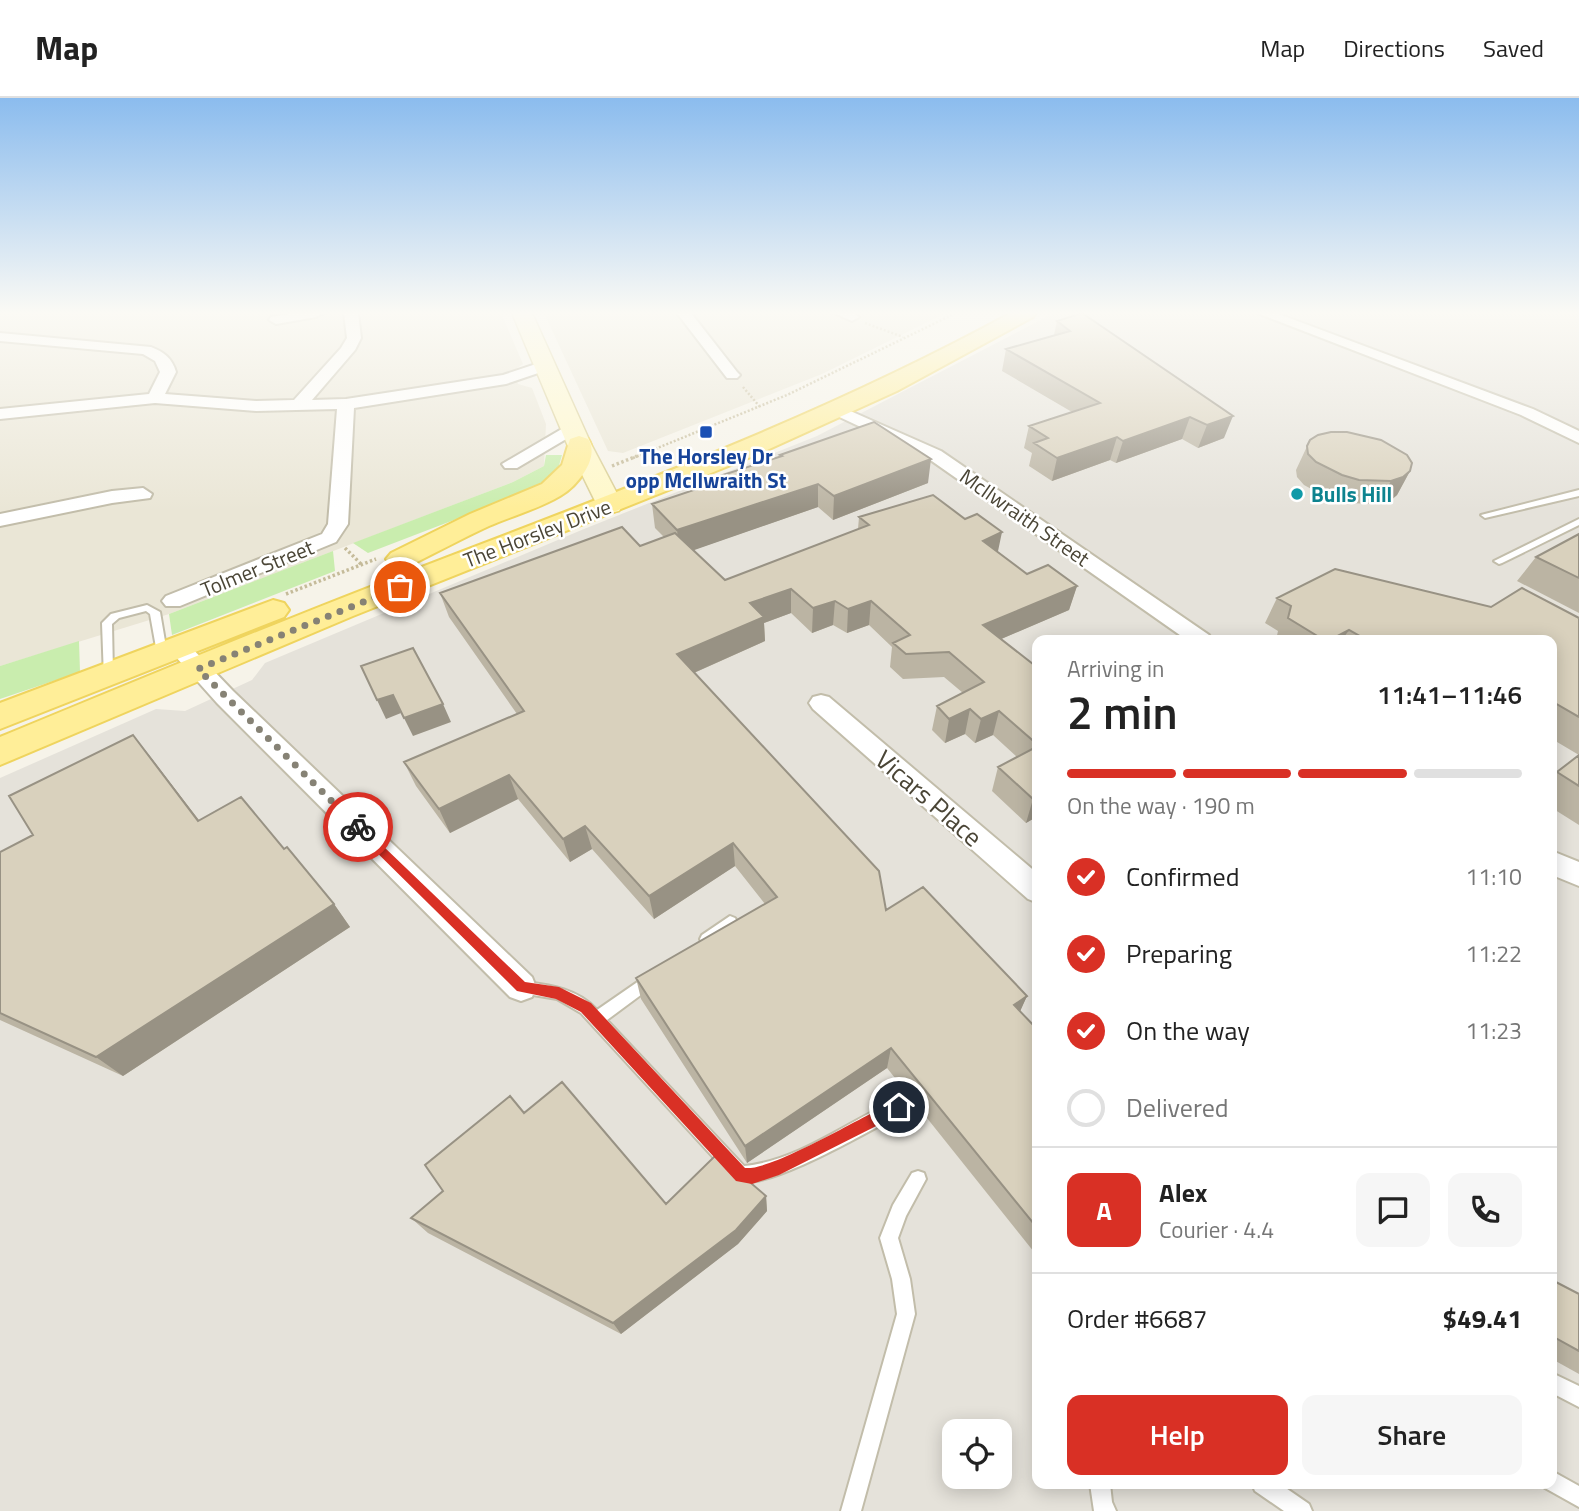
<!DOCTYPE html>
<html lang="en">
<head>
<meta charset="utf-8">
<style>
  :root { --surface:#fff; --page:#f6f6f6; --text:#222; --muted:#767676; --line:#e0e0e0; --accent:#d93025 }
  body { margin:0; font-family:"Titillium Web",sans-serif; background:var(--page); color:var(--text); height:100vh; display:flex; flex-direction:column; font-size:26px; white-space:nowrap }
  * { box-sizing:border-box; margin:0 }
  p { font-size:23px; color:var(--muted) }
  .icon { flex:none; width:38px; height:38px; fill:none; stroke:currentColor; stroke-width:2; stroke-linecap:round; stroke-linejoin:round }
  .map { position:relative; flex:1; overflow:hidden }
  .sheet { position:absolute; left:1032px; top:537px; width:525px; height:854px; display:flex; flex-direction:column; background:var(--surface); border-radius:14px; box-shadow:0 4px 18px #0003 }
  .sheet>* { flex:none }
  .buttons { position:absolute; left:942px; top:1321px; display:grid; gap:14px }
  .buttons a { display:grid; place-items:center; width:70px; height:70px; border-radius:14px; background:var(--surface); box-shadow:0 4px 18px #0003; font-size:35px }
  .pin { position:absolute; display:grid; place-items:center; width:60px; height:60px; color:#fff; margin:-30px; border:4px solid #fff; border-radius:50%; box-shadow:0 2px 7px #0007 }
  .courier { position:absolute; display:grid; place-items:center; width:70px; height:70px; margin:-35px; border:5px solid #d93025; border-radius:50%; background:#fff; color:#222; box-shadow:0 2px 9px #0007 }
  .summary em { font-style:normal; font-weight:600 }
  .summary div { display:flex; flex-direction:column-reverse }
  .summary { display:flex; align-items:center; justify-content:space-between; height:119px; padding:0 35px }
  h1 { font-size:46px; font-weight:600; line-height:52px }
  .bar { display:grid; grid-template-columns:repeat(4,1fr); gap:10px 7px; align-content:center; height:84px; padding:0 35px }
  .bar i { height:9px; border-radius:5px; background:var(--line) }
  .bar .selected { background:var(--accent) }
  .bar p { grid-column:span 4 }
  .line { display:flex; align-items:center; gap:18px; padding:0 35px; border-top:2px solid var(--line) }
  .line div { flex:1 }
  .round { display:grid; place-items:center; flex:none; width:74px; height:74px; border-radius:14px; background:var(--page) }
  ol { padding:0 35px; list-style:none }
  li { display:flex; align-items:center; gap:21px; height:77px }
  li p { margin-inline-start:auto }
  li .icon { padding:7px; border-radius:50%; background:var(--accent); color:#fff; stroke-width:4 }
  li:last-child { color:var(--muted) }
  li i { width:38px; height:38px; border:4px solid var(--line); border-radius:50% }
  .primary-button { display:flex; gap:14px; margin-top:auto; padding:14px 35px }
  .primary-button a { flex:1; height:80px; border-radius:14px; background:var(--accent); color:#fff; font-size:28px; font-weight:600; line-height:80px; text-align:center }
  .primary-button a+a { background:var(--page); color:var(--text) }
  header { display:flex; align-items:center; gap:42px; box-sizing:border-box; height:98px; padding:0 35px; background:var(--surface); border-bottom:2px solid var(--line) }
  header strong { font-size:33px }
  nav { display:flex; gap:38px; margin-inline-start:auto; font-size:24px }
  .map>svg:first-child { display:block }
</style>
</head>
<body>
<header>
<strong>Map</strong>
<nav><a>Map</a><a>Directions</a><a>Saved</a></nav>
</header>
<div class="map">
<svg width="1579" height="1413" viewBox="0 0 1579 1413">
  <rect width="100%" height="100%" fill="#f6f3e9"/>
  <!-- residential -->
  <path fill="#eae6d6" d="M0,215h501l22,51 -10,7 5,13 14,4 14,36 -2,42 -31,16 -344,132 -169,52z
    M544,215h402l-124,61 -199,79 -15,-2z"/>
  <!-- industrial -->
  <path fill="#e5e2da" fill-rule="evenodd" d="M1054,215h525v1198h-1579v-733l156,-69 29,2 67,-31 13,-17 319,-134 233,-93zM1038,542h514v844h-514zM954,1334h45v45h-45z"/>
  <!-- green -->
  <path fill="#c9edae" d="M546,357h16l-4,14 -26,21 -164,63 -15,-10 160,-61 31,-16z
    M333,453l2,20 -163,64 -3,-21z
    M79,543l1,31 -80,27v-33z"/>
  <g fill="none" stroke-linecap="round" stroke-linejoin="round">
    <defs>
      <path id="service" d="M1579,392v6l-94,22 -4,-3z
        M1579,421v6l-77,38 -3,1 -5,-3z
        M147,507l13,7 7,41 -5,3 -5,-3 -7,-39 -4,-3 -27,7 -7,6 1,51 -5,4 -4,-1 -2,-55 9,-9z
        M730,818l5,2 2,4 -2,4c-9,7 -21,21 -33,17l-2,-4 2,-4z
        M652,874l5,1 2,5 -2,5 -50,37 137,146c55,-5 105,-46 155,-67l6,3 2,5 -2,5c-31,16 -140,81 -170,69l-154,-168 -24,-14 -36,-6 -5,-1 -2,-5 2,-5 5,-1c27,4 56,7 76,29z
        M918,1073l6,2 2,6 -20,37 -8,22 12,41 5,35 -54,197h-20l56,-197 -5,-35 -12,-41 13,-33 19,-32z
        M1552,1275l27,13v21l-27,-14z
        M1552,1373l27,15v21l-34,-19 -2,-4h9z
        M1090,1386h20l2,18 4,9h-22z
        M1252,1386h28l29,20 3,7h-28l-29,-20z"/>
      <path id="minor" d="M293,215h30l-7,4 -40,7 -7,-4 2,-3z
        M344,215h14l3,25 -6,12 -43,50 34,-1 157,-24 42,-14 8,5 -3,3 -44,15 -152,24 -6,116 -12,18 -156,64h-14l-4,-5 4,-5 156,-62 6,-10 9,-115 -81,2 -101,-8 -155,16v-10l149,-15 11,-22 -5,-11 -12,-7 -143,-13v-8l151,14c13,5 21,11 25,25l-11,22 91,7 38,-1 47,-52 6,-10z
        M677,215h14l46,59 3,3 -3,3h-10z
        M834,215h20l5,4 -7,4z
        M1257,215h19l257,96 46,22v12l-58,-28z
        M839,308l102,45 268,184 3,5h-25l-258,-181 -96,-45 -2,-3z
        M572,325l8,5 -2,4 -61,36h-12l-3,-4z
        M143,390l9,6 -2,4 -38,5 -112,23v-12l112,-23z
        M178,542l8,2 47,49 299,286 4,10 -4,10 -11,4 -11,-4 -293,-294 -50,-56 3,-5z
        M821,597l8,2 209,177v29l-10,-4 -215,-190 -4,-6 4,-6z
        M1552,753l27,11v24l-27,-11z"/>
      <path id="secondary" d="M512,215h20l59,131 32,61 -4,6 -9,2 -9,-2 -4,-6 -30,-61z"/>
      <path id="primary" d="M1011,215h25l-3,4 -136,74 -141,64 -403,161 -353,149v-28c129,-53 258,-107 388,-157 212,-82 424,-158 623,-267z
        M579,338l9,3c13,19 -12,48 -28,57 -22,13 -48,20 -71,30 -26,12 -52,26 -78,39l-10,3 -10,-3 -5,-6 5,-6 79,-39 72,-30 20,-19 8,-26z
        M273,502l11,3 5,7 -5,7 -284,112v-26z"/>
    </defs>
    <!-- service casing -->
    <use href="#service" stroke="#c2bdaa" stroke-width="4"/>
    <!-- minor casing -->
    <use href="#minor" stroke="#c2bdaa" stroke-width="4"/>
    <!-- secondary casing -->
    <use href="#secondary" stroke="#dacf95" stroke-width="3"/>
    <!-- primary casing -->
    <use href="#primary" stroke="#efd45e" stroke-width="4"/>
    <!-- path-far1 -->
    <path stroke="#c5bb9a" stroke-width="2.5" stroke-dasharray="2 2" stroke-linecap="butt" d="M865,225l38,14
      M743,289l17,20
      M633,360l154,-63 169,-82"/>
    <!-- path -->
    <path stroke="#c5bb9a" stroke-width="3.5" stroke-dasharray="2.5 2.5" stroke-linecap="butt" d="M612,368l25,-10
      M345,450l17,17
      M286,496l90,-35"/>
    <!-- service -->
    <use href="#service" fill="#fff" fill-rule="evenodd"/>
    <!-- minor -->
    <use href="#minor" fill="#fff" fill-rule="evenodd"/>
    <!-- secondary -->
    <use href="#secondary" fill="#fff8c9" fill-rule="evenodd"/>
    <!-- primary -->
    <use href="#primary" fill="#ffee98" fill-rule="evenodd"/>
  </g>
  <!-- wall -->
  <path fill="#bbb4a3" d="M1057,223l167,117 -26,10 -16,-9 -66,24 -6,-3 -58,21 -23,-15 3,-13 -8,-5 5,-22 43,-14 -70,-41 4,-22 48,-14z
    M1310,342l100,31 -13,24 -7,6 -12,3 -32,-1 -16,-4 -26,-14 -7,-8 -1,-7z
    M780,357l148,28 -95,37 -15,-13 -125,43 32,30 133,-51 1,-12 139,35 29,22 50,12 -8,24 -68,29 37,29v148l-12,7 -34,-32 6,-24 19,-10 -24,-22 -18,8 -10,-9 -20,9 -13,-13 5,-24 26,-13 -19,-16 -41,2 -13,-12 2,-20 -23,-22 -22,8 -14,-8 -21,8 -21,-20 -27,10 1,18 -71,32 192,237 141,86 -7,15 18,19v227l-151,-189 -140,95 -106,-164 -5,-21 129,-74 -30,-38 -81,53 -62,-70 -22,13 -52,-63 -68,34 -34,-47 -12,-24 113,-48 -68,-97 -9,-24 200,-47 24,-9 -9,-9 -3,-24 41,-13 -1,-6 88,-28z
    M1579,436v79l-62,-32 19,-24z
    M1277,500l214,9 88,11v137l-27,-16v-99h-276l2,-9 -13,-8z
    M133,637l66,85 85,29 50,55 16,23 -227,149 -123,-56v-168l33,-17z
    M1579,657v70l-27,-17v-32z
    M524,1015l142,91 100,-8 1,15 -29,33 -117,90 -193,-101 -17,-15 32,-27z
    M1552,1182l27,14v80l-27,-15z"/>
  <!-- shaded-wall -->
  <path fill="#989284" d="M1233,318l-9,22 -26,10 9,-23z
    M1190,319l-8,22 -66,24 7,-22z
    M1117,339l-7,23 -58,21 5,-23z
    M931,361l-3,24 -95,37 1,-24z
    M1410,373l-13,24 -7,6 -12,3 13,-23z
    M818,386v23l-138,48 -3,-25z
    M1002,434l-5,24 -14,-15z
    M1077,488l-8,24 -91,39 5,-24z
    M791,491v24l-27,10 1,18 -85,38 -3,-25 73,-51z
    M835,503l-2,24 -21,8 1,-25z
    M871,503l-2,24 -22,8 1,-24z
    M1349,532l-7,10h-12z
    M393,597l8,18 -15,6 -9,-19z
    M443,606l8,18 -38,14 -9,-18z
    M970,611l-5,25 -20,9 4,-24z
    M999,613l-6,24 -18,8 6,-24z
    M133,637l20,25 64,84 -19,-23z
    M509,677l9,24 -68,34 -11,-24z
    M1038,699v19l-12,7 7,-24z
    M585,728l7,23 -22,13 -7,-23z
    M733,745l2,23 -81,53 -5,-23z
    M334,806l16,23 -227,149 -27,-19z
    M1027,898l-9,20 -4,-11z
    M891,950l-4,20 -140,95 -2,-17z
    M766,1098l1,15 -29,33 -117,90 -8,-11z"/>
  <!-- building -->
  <path fill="#d9d1bd" stroke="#989284" stroke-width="2" d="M1082,215l151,103 -26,9 -17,-8 -67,24 -6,-4 -60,21 -23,-15 14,-5 -19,-12 71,-23 -94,-54 64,-18 -13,-10z
    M874,324l57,37 -97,37 -16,-12 -141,46 -25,-26 45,-15 -5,-4 90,-29 -2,-1z
    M1331,334h16l34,8 26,15 5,8 -2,8 -7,6 -12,4 -32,-1 -17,-5 -26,-13 -8,-8 -1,-8 3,-6 8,-5z
    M933,397l32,24 12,-5 25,18 -19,9 44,33 21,-9 29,21 -94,39 55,43v77l-39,-34 -18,8 -11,-10 -21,10 -12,-13 47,-24 -35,-30 -43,2 -13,-11 17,-8 -39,-34 -23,8 -13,-8 -22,7 -22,-19 -41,14 14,14 -87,37 202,217 7,39 37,-23 104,109 -13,9 24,25v199l-147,-181 -146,98 -109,-168 141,-81 -44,-54 -84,53 -64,-70 -22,13 -54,-64 -70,34 -35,-47 120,-51 -84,-118 182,-66 18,19 35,-13 50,47 144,-55 -10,-8z
    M1579,436v44l-43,-21z
    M1335,471l156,38 31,-19 57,30v99l-26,-15h-1v-62h-185l-18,-10 -19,10h-6l-36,-22 3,-12 -14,-8z
    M413,550l30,56 -39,14 -11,-23 -16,5 -16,-34z
    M133,637l65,86 43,-24 43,52 3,-2 47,57 -238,153 -96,-44v-161l33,-17 -24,-39z
    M1038,648v51l-5,2 -35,-32z
    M1579,657v31l-22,-14z
    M562,984l104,122 51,-50 49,42 -30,34 -123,93 -202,-105 32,-27 -18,-26 85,-69 14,17z
    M1552,1182l27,14v57l-27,-15z"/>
  <!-- sky -->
  <linearGradient id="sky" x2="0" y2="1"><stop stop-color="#8bbcee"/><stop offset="0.52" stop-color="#fbfaf5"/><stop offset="1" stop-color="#fbfaf5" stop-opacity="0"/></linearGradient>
  <rect width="1579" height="413" fill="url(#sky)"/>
  <!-- route -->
  <path fill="#d93025" d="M358,724l167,160 34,5 32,16 154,165c28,3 122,-55 154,-68l5,2 2,5 -2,5 -125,63 -27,9 -16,-3 -155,-169 -25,-13 -39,-8 -163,-161v-6z"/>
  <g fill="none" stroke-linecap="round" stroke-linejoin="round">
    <!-- done -->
    <path stroke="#868275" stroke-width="7" stroke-dasharray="0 12.6" d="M358,729l-160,-158 202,-82"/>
  </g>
  <!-- markers -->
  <rect fill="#1a4fb4" stroke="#fff" stroke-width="2.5" x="699" y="327" width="14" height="14" rx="3.5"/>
  <circle fill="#0f9aa8" stroke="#fff" stroke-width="2.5" cx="1297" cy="396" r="7"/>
  <g text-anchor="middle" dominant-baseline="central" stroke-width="5" stroke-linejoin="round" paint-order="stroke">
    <!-- far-transit labels -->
    <g font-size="21" font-weight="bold" fill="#164399" stroke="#fff">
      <text x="706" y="358">The Horsley Dr<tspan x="706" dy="24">opp McIlwraith St</tspan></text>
    </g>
    <!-- far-culture labels -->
    <g font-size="21" font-weight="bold" fill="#0d838f" stroke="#fff" text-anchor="start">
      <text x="1311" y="396">Bulls Hill</text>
    </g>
    <!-- far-street labels -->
    <g font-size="21" fill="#4a4536" stroke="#fff">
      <text transform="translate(1025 419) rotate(35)">McIlwraith Street</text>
      <text transform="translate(537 435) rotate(-21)">The Horsley Drive</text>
      <text transform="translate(257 470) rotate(-22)">Tolmer Street</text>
    </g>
    <!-- street labels -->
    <g font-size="26" fill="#4a4536" stroke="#fff">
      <text transform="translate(929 700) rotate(41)">Vicars Place</text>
    </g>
  </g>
</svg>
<div class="buttons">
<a><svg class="icon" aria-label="locate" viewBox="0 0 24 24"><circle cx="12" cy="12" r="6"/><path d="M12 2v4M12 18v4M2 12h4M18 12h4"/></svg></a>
</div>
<div class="pin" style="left:400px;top:489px;background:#ea580c"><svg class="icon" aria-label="bag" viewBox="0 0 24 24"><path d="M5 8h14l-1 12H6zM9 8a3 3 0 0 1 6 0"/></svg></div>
<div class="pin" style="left:899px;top:1009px;background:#1f2937"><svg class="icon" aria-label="home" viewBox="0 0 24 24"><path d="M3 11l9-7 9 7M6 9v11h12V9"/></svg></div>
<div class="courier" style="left:358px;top:729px"><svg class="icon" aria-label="bike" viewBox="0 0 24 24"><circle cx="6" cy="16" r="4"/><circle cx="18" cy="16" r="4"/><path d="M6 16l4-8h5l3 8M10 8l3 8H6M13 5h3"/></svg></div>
<section class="sheet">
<div class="summary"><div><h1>2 min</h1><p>Arriving in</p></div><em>11:41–11:46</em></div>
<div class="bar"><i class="selected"></i><i class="selected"></i><i class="selected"></i><i></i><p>On the way · 190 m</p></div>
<ol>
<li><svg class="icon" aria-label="check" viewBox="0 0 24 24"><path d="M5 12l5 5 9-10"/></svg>Confirmed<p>11:10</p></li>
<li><svg class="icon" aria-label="check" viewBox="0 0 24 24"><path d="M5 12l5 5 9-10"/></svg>Preparing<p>11:22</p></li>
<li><svg class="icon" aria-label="check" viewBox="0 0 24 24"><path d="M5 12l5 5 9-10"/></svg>On the way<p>11:23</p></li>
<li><i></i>Delivered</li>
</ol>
<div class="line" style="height:126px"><b class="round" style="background:var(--accent);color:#fff">A</b><div><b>Alex</b><p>Courier · 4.4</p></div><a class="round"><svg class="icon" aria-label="chat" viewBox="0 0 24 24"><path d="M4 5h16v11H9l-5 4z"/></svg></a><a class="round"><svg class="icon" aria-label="phone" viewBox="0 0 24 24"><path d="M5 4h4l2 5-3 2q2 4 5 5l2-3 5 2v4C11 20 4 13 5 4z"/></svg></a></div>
<div class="line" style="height:91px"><div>Order #6687</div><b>$49.41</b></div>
<div class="primary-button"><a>Help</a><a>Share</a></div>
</section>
</div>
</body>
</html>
